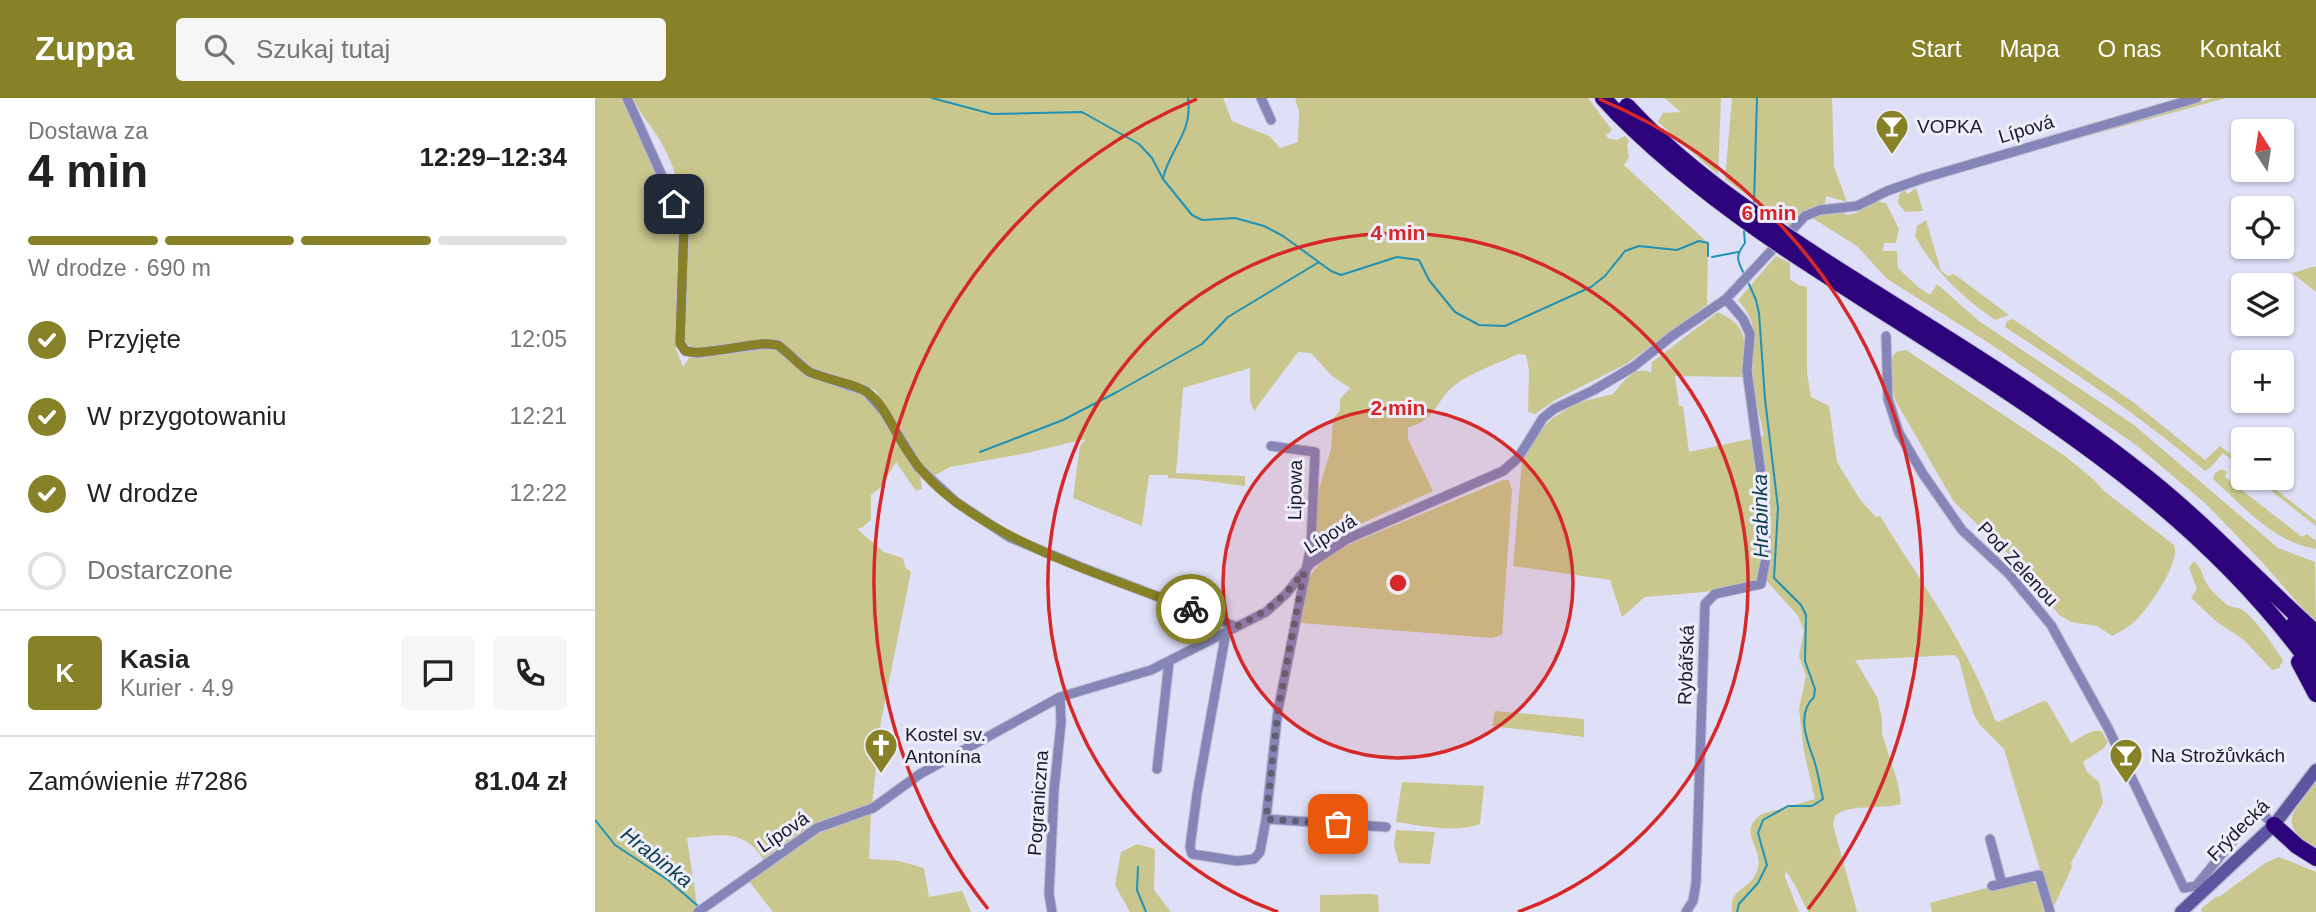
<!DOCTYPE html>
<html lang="pl">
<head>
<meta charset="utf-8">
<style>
  :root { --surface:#fff; --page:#f6f6f6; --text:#222; --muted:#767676; --line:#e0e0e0; --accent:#878128 }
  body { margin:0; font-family:Helvetica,sans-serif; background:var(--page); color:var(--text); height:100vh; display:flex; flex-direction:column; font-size:26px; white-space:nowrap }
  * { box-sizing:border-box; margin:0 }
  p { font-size:23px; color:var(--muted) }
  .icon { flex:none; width:38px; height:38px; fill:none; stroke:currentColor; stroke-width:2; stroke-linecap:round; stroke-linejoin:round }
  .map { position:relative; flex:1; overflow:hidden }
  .sheet { display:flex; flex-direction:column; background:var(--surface); width:595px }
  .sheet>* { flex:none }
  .needle { width:46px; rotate:348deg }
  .buttons { position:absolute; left:1636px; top:21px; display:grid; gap:14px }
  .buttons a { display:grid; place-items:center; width:63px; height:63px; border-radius:7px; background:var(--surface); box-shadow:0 2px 5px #0004; font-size:35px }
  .pin { position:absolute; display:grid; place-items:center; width:60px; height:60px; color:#fff; margin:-30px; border-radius:14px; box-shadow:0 4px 10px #0006 }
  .courier { position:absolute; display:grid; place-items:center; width:70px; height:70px; margin:-35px; border:5px solid #878128; border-radius:50%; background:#fff; color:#222; box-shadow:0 2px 9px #0007 }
  .headline em { font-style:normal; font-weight:600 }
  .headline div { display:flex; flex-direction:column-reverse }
  .headline { display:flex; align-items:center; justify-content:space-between; height:119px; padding:0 28px }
  h1 { font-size:46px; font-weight:600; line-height:52px }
  .bar { display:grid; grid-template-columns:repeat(4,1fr); gap:10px 7px; align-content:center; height:84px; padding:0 28px }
  .bar i { height:9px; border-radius:5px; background:var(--line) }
  .bar .active { background:var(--accent) }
  .bar p { grid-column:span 4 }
  .line { display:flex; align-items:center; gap:18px; padding:0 28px; border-top:2px solid var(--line) }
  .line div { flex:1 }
  .round { display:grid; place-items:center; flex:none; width:74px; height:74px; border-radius:7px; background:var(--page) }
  ol { padding:0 28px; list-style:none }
  li { display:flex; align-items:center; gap:21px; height:77px }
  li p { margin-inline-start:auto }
  li .icon { padding:7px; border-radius:50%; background:var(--accent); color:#fff; stroke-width:4 }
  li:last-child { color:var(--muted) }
  li i { width:38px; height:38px; border:4px solid var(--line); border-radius:50% }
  header { display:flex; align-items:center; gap:42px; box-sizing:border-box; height:98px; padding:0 35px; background:var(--accent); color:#fff }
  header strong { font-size:33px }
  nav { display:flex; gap:38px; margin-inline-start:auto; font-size:24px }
  .search { width:490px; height:63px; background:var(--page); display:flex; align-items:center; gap:18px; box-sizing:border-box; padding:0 24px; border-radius:7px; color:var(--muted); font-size:26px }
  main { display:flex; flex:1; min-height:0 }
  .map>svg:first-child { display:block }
</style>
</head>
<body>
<header>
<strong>Zuppa</strong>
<div class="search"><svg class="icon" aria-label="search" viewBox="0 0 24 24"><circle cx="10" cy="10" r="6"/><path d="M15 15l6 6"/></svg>Szukaj tutaj</div>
<nav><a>Start</a><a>Mapa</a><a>O nas</a><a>Kontakt</a></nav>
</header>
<main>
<section class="sheet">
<div class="headline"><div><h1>4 min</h1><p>Dostawa za</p></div><em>12:29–12:34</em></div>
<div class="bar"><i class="active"></i><i class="active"></i><i class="active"></i><i></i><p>W drodze · 690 m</p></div>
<ol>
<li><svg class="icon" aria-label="check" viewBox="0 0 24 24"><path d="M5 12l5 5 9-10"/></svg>Przyjęte<p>12:05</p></li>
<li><svg class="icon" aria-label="check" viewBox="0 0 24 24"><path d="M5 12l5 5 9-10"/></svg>W przygotowaniu<p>12:21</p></li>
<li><svg class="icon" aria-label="check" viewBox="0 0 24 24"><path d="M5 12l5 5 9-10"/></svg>W drodze<p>12:22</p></li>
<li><i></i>Dostarczone</li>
</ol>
<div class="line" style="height:126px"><b class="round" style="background:var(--accent);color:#fff">K</b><div><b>Kasia</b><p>Kurier · 4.9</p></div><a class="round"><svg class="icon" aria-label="chat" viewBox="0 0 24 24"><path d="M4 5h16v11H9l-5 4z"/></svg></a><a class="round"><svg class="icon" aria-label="phone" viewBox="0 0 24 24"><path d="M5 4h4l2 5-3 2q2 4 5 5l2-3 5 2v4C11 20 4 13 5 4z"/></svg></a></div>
<div class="line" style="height:91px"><div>Zamówienie #7286</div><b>81.04 zł</b></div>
</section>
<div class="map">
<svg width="1721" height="814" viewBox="0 0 1721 814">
  <rect width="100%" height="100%" fill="#dfe0f7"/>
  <!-- green -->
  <path fill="#c9c68e" d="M0,0h27l57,127 -3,124 7,18 6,-9 76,-11 7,-7 -74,9c-6,-1 -10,-3 -13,-9 -5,-13 3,-74 3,-92 0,-38 -11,-82 -32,-114 -8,-12 -17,-22 -23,-36h590l9,23 37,15 11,12 18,-6 1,-30 -4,-14h293l24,32 -4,4h-3l4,5 8,1 8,-4 4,5 -2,5 2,11 -5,8 84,78 -1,62 -81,59 -71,36 -20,14 -7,-2 1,-41 -3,-16 -7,-1c-21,9 -45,17 -64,31 -18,13 -19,36 -47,42v12l25,52 -113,51 -6,-3 5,-50 12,-40 2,-30 7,-9v-11l10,-11 -18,-12 -21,-23 -13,-1 -44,59 -4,-11v-32l-67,20 -7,85 69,3v10l-46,-6 -31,-2v-3h-19l-7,51 -69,-28 7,-52 6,-7 -59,14 -77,14 -18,10 -27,-38 -30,-49 -22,-8 22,21 45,73 2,13 -6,2 -20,-29 -15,25 -10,8v25l-8,7 -6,2 27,23 19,6 2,9 6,5 -30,149 -9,83 -62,22 -47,33c-19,-31 -44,-24 -76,-21l11,74h-103z
    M1069,0h57l-3,77 -60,-53 5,-9 18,-1z
    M1137,0h100l2,69 13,35 -21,-6 -1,8 -18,8 -16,15 -66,-48z
    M1618,0h13l-237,65z
    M1321,90l7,23 -18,1 -7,-9 1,-8 5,-5 4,4z
    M1281,103l10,2 13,26 -3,14h-12l-1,8h14l1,17 20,19 12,8 7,-11 42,37 155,104 144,123 37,14 1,62 -54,-62 -57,-59 -69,-58 -147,-102 -102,-64 -30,-33 -43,-27 -7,1 21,-7 13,-1 6,3 9,-2z
    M1331,122l15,51 7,5 6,-2 55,41 -14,5c-33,-23 -61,-49 -80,-84l2,-10z
    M1181,158l14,7v16l8,6 9,2v86l4,24 18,9 8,56 24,39 15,16 4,-1c42,68 88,129 115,204l3,2 45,-21 4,1 24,41c10,-5 18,-14 30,-12l7,11 -4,6 -21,14 4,10 12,10 4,21 -32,60 1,4 -18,39h-3l-47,-157 -24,-24 -7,-12 -14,-53 -4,-5 -100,5 22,37 5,21v16l16,49 3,21c-21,6 -52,-1 -66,12l-2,9 24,87h-49l-13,-27 -9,-14 -1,6 14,35h-67c-3,-27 19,-19 26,-44 5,-22 -22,-36 4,-54l53,-15 -11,-47 -5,-43 7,-33 -7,-20 5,-26 -6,-14 -31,-35 -63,11 -59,5 -23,20 -12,-37 -97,-14 9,-105 17,-30 14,-13 23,-15 37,-9c10,-12 22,-30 38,-21l1,-11 66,-50c35,17 25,31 24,65l-67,-1 4,30h4l6,46 75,-16c-4,-20 -10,-40 -13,-59 -5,-35 15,-45 -13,-77z
    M1721,168v26l-24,-19z
    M1418,221l120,83 72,58 15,-14 23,18v5l-20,-16 -13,15 -5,3c-63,-54 -131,-99 -200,-144l2,-6z
    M1311,252l159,106 28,23 11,12 70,54c7,16 -23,59 -35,72 -7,8 -17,14 -27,19l-15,-10 -26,-4 -12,-7 -38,-49 -67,-64 -59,-102 -4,-22v-19l5,-7z
    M1627,371l5,3 -2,5 77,60 5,-3 9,7v8c-42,-6 -73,-43 -103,-70l2,-6z
    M1660,380h6l55,43v5z
    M908,382h6l3,11 -10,144 -10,3 -191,-15c3,-38 4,-51 37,-74z
    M1599,463c10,10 7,13 13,23 4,7 13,15 19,20 5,4 10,3 15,5 14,8 33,38 42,51l-4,8 -7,2 -28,-30 -27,-18 -26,-24 6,-9 -8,-21z
    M900,613l89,8v18l-92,-11z
    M807,684l82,4 -4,38c-25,9 -57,2 -84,-2z
    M1721,684v70c-38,-31 -26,-35 0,-70z
    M276,714l-2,47 30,2 25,7 5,29 33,-6 9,21h-198l-25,-32 67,-48z
    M801,732l39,2 -5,32 -31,-1 -5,-17z
    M542,746l18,5 -1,41 17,22h-41l-15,-27 6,-33z
    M1684,759l37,15v40h-114l-1,-3 16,-13 2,1 46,-34z
    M1434,783l7,3 8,28h-112l-2,-9 56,-15 5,3z
    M775,796l8,1 1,17h-59v-17z"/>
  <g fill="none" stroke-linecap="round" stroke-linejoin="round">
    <!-- stream -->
    <path stroke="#1f92b6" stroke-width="2" d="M337,0l60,16 90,-2 57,32 13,14 11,21 29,36 10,5 33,-2 29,8 19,10 48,35 10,4 56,-18 22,3 10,20 26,32 24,13 26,1 86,-39 14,-11 20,-25 14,-5 38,4 22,-9 9,2v13
      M568,80c8,-31 30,-46 25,-80
      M1159,106l3,-106
      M1117,159l26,-5
      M1149,176c-7,-14 -9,-18 1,-31l-1,-11 2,-4
      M385,354l83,-32 54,-28 85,-48 26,-27 91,-55
      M0,722l20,25 53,35 30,26
      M543,769l-1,23 9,22
      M1142,814l2,-8 19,-21 9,-18 -9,-32 5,-13 25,-14h24l11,-7c-3,-13 -5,-27 -9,-39 -7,-19 -18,-46 0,-63l1,-8 -10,-28 1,-46 -5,-10 -27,-27 4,-70 -13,-109 -6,-86 -3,-13 -8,-18"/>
    <defs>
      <path id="street" d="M32,0l57,127 -4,118 6,8 11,2 67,-9 14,1 31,27 57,19 18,21 34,55 38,35 53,35 74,31 154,59
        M666,0l10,22
        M1197,132l13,-14 15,-6 37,-4 30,-15 37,-13 273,-80
        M1291,238l2,63 11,34 24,41 39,56 47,44 42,51 57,103 76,160 12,-2 62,-76 16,15
        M631,534l-29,162 -7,53 2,7 45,7 17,-2 6,-7 6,-33 12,-109 33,-165 4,-93 -44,-6
        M562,671l12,-107
        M671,721l120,8
        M1395,741l12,45
        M1397,788l47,-11 11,37
        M103,814l119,-84 56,-20 47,-34 140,-77 91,-27 115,-58 20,-18 25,-31 36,-24 156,-68 15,-13 25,-40 11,-9 40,-19 39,-23 39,-31 54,-37 46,-49
        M457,814l-3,-18 5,-103 7,-68 -1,-26
        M1091,814l7,-11 3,-18 9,-279 10,-10 46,-10 5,-27 -1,-54 -18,-132 3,-37 -7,-15 -17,-20"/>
      <path id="secondary" d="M1586,814l93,-87 42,-55"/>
      <path id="highway" d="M1008,0l15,16
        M1222,158c110,71 225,137 327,219 61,48 114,106 172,158
        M1217,168c181,118 377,225 504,406
        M1699,526l22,28
        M1704,564l17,32
        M1679,727l23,21 19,12"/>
    </defs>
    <!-- street casing -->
    <use href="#street" stroke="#bcbcd3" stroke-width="11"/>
    <!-- secondary casing -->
    <use href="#secondary" stroke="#bcbcd3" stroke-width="15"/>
    <!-- highway casing -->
    <use href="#highway" stroke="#bcbcd3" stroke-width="18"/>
    <!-- street -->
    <use href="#street" stroke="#8685b8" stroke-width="9"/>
    <!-- secondary -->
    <use href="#secondary" stroke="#5c56a0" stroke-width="12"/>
    <!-- highway -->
    <use href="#highway" stroke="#2d047c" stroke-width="16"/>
    <defs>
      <path id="highway-bridge" d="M1032,8c55,60 123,106 190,150
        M1023,16c59,59 124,107 194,152"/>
    </defs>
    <!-- highway-bridge casing -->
    <use href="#highway-bridge" stroke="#bcbcd3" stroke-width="18" stroke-linecap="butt"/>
    <!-- highway-bridge -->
    <use href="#highway-bridge" stroke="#2d047c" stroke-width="16"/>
  </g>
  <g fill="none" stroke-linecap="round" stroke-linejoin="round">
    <!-- done -->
    <path stroke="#605f74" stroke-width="7" stroke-dasharray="0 12.6" d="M596,511l46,17c32,-15 45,-27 67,-54l-26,138 -12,109 72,5"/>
    <!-- route -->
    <path stroke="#878128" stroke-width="9" d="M79,106l10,21 -4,118 5,8c25,6 79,-14 94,-5 12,8 20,21 33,27 20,9 47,9 63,26 11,11 17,27 25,40 14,25 32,46 56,63 69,51 155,76 235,107"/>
  </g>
  <!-- distance rings -->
  <circle cx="803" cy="485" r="175" fill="#d62828" fill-opacity=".12"/>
  <g fill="none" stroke="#d62828" stroke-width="3.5">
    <circle cx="803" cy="485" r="175"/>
    <path d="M683 814A350 350 0 1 1 923 814"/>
    <path d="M393 811A524 524 0 0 1 602 1M1004 1A524 524 0 0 1 1213 811"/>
  </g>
  <!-- icons -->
  <defs>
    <symbol id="bar-pin" viewBox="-11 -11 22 30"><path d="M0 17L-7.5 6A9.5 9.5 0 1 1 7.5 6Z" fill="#878128" stroke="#eeeefa"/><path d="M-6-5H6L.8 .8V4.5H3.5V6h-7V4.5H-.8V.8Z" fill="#fff"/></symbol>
    <symbol id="church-pin" viewBox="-11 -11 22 30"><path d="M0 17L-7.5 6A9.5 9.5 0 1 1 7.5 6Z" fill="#878128" stroke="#eeeefa"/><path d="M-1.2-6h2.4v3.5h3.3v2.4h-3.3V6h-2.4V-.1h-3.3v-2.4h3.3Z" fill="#fff"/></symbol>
  </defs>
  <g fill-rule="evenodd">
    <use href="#bar-pin" x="1278" y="9" width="38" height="52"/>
    <use href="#church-pin" x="267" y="628" width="38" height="52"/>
    <use href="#bar-pin" x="1512" y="638" width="38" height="52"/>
  </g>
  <g text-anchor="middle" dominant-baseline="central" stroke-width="6" stroke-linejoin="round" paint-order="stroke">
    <!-- poi labels -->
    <g font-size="19" fill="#1b1a2e" stroke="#eeeefa" text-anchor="start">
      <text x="1322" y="28">VOPKA</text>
      <text x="310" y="636">Kostel sv.<tspan x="310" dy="22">Antonína</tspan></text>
      <text x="1556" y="657">Na Strožůvkách</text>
    </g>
    <!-- street labels -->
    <g font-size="19" fill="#1b1a2e" stroke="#eeeefa">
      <text transform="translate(1431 31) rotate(-17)">Lípová</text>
      <text transform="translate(700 392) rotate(-89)">Lipowa</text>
      <text transform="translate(735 436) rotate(-32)">Lípová</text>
      <text transform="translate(1423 466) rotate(47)">Pod Zelenou</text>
      <text transform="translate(1091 567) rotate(-88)">Rybářská</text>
      <text transform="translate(443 705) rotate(-86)">Pograniczna</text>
      <text transform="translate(1643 732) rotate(-45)">Frýdecká</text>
      <text transform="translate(188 734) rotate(-34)">Lípová</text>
    </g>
    <!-- water labels -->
    <g font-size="21" font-style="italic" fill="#0f3e4e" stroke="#eeeefa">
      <text transform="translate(1165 418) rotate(-91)">Hrabinka</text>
      <text transform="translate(62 759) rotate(38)">Hrabinka</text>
    </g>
  </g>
  <circle cx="803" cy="485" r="10" fill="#d62828" stroke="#eeeefa" stroke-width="3.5"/>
  <g font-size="21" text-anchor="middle" font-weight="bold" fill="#d62828" stroke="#eeeefa" stroke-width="6" stroke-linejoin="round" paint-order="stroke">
    <text x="1174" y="122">6 min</text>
    <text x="803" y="142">4 min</text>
    <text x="803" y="317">2 min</text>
  </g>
</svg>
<div class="buttons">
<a><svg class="needle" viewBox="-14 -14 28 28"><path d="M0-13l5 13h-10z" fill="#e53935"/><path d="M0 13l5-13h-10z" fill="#767676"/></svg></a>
<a><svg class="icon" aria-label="locate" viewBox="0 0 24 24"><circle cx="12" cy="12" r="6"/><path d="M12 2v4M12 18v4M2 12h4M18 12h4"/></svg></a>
<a><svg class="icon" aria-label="layers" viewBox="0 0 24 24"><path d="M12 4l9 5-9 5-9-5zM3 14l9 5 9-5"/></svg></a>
<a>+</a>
<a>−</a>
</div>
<div class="pin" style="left:743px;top:726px;background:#ea580c"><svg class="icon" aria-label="bag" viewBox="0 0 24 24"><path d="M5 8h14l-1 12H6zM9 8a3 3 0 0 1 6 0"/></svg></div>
<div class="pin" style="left:79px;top:106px;background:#1f2937"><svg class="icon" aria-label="home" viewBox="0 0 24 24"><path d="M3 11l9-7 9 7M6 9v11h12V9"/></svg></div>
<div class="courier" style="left:596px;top:511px"><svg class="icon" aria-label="bike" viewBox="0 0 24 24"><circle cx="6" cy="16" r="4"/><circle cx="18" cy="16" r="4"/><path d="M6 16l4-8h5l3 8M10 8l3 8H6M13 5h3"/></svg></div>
</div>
</main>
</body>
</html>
